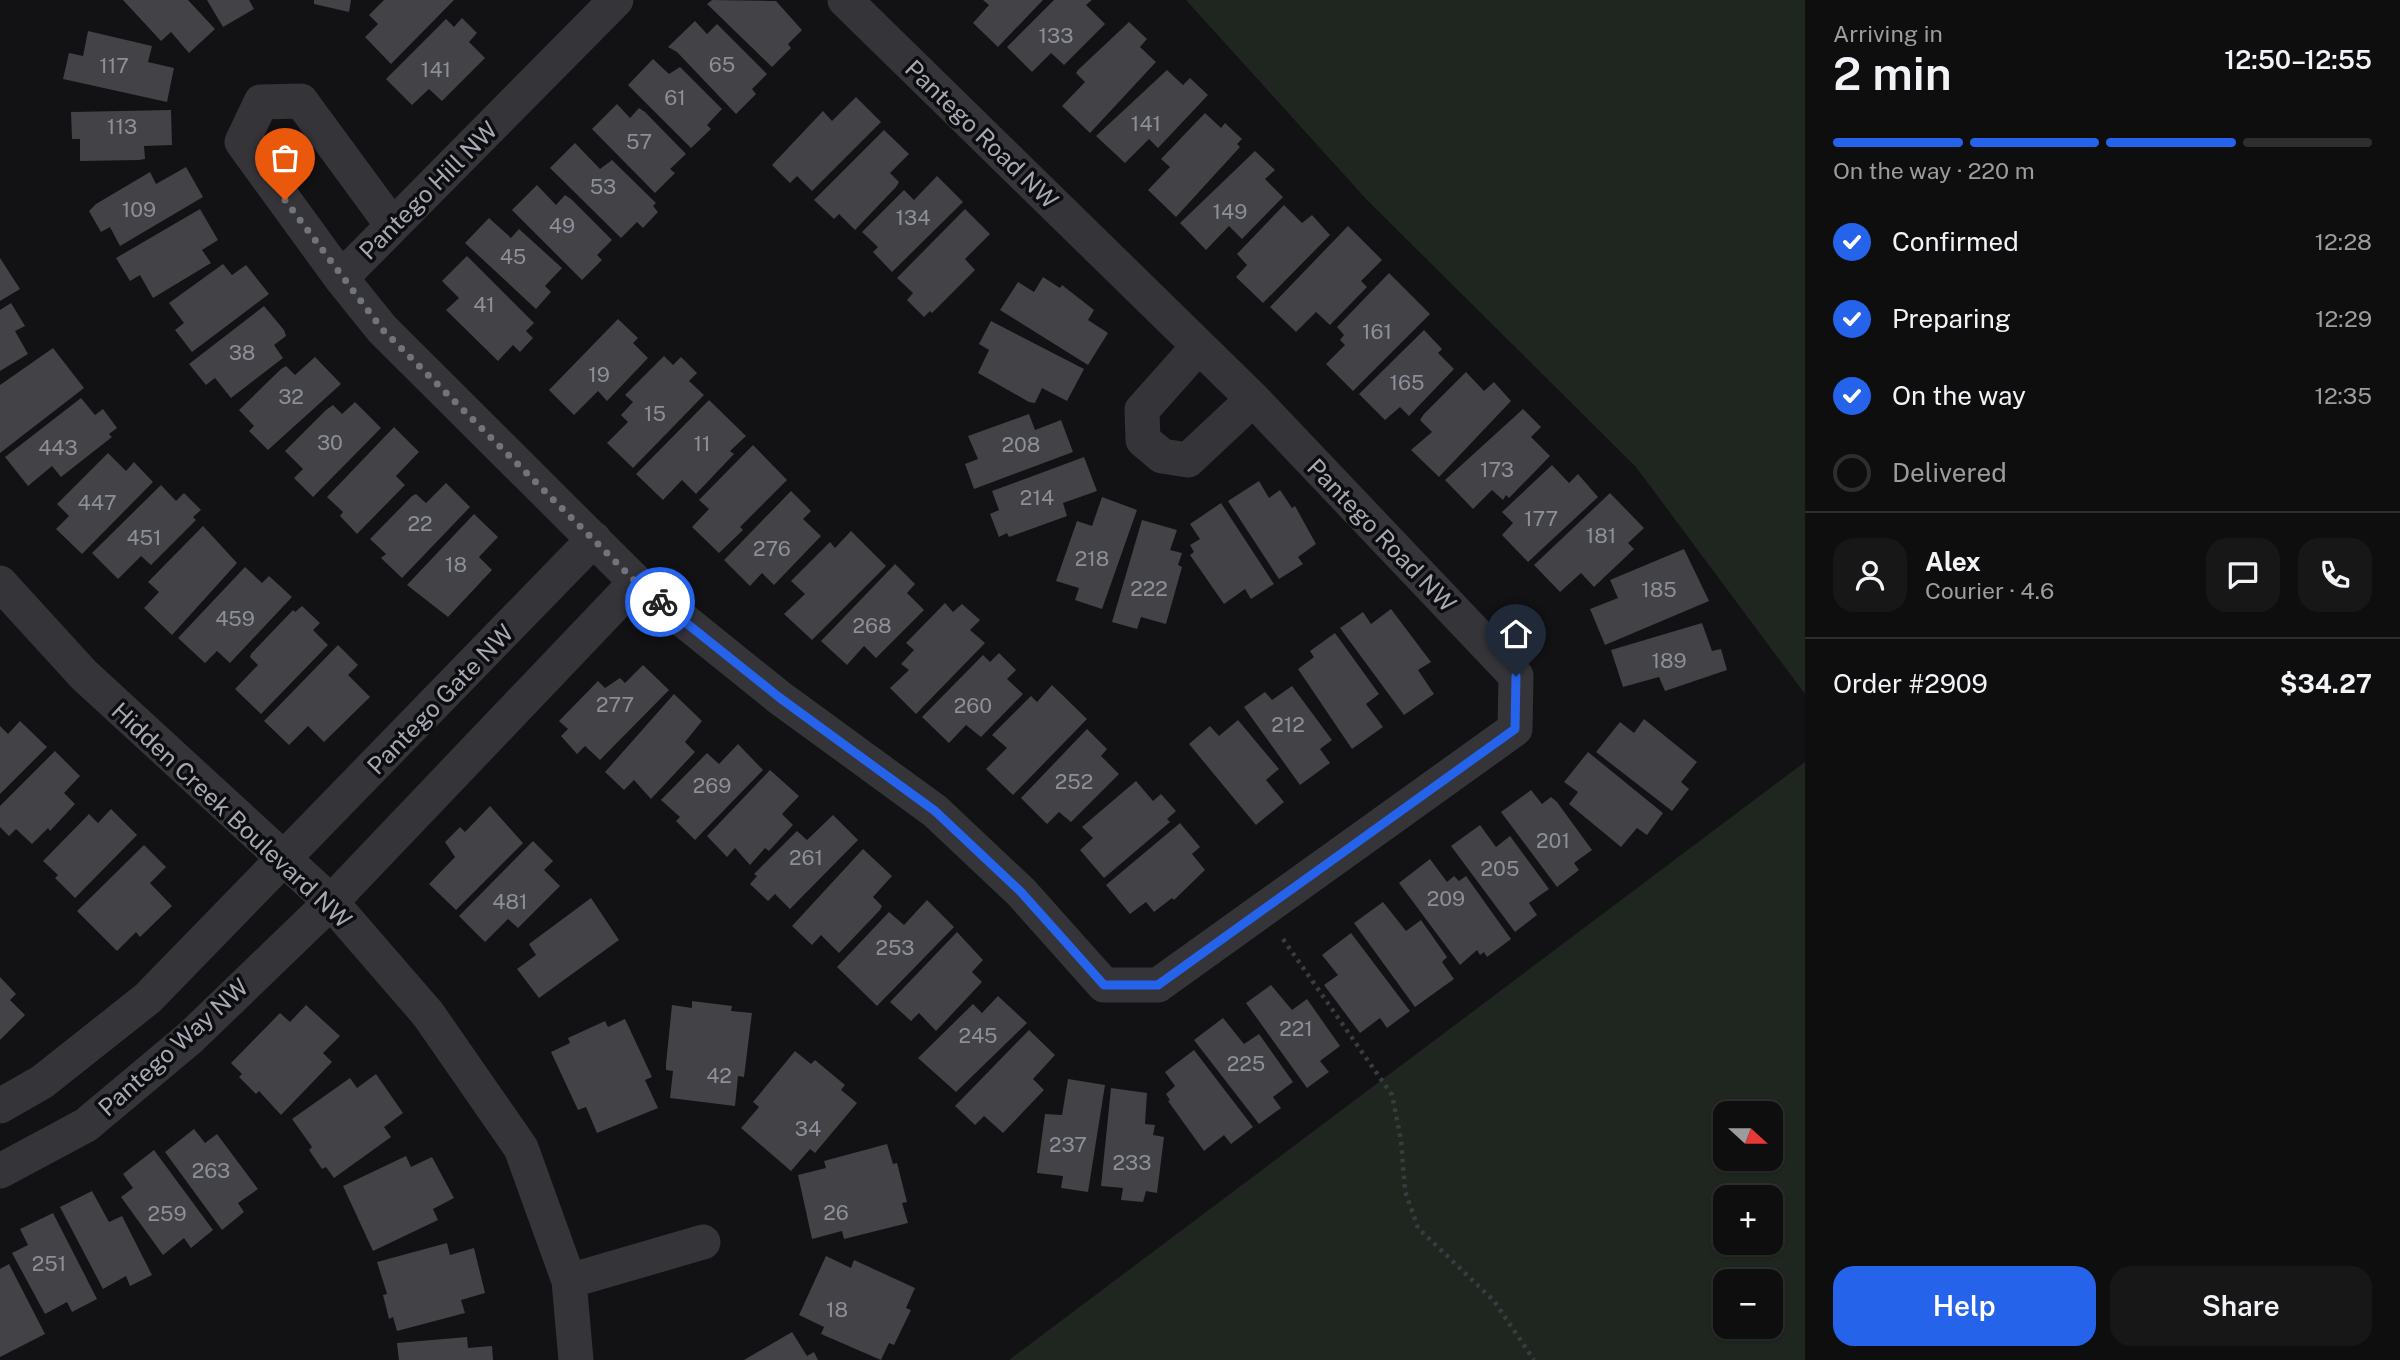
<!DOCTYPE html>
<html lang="en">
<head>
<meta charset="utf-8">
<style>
  :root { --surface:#0e0e0f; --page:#171718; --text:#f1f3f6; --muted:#9b9c9e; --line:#2e2e2f; --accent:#2563eb }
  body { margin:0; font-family:"Public Sans",sans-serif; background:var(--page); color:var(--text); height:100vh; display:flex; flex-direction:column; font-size:26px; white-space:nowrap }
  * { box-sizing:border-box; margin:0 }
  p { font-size:23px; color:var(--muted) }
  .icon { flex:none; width:38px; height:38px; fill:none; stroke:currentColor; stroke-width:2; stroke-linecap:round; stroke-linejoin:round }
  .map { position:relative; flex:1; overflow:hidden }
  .drawer { display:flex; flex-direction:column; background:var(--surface); width:595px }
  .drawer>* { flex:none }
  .needle { width:46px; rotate:111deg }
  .buttons { position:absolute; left:1713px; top:1101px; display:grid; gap:14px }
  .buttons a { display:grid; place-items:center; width:70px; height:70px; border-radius:14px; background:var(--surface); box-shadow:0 2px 5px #0004,0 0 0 2px var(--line); font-size:35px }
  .pin { position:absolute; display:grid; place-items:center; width:60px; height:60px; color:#fff; margin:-72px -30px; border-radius:50% 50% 50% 0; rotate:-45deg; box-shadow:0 0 7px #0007 }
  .pin .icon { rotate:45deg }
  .courier { position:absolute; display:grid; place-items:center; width:70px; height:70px; margin:-35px; border:5px solid #2563eb; border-radius:50%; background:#fff; color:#222; box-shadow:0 2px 9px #0007 }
  .head em { font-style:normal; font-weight:600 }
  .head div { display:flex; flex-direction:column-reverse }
  .head { display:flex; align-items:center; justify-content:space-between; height:119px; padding:0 28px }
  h1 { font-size:46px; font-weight:600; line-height:52px }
  .bar { display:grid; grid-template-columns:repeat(4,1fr); gap:10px 7px; align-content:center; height:84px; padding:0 28px }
  .bar i { height:9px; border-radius:5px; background:var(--line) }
  .bar .active { background:var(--accent) }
  .bar p { grid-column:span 4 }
  .line { display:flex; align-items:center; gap:18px; padding:0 28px; border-top:2px solid var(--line) }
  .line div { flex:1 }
  .round { display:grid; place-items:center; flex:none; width:74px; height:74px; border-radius:21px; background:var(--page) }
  ol { padding:0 28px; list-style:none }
  li { display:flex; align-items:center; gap:21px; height:77px }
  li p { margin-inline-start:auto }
  li .icon { padding:7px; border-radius:50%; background:var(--accent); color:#fff; stroke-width:4 }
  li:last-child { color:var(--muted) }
  li i { width:38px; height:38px; border:4px solid var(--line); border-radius:50% }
  .button { display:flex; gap:14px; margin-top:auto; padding:14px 28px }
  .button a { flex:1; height:80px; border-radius:21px; background:var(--accent); color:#fff; font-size:28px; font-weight:600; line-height:80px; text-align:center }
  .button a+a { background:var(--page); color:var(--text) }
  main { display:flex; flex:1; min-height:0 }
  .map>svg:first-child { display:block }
</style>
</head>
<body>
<main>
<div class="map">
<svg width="1805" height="1360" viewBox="0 0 1805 1360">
  <rect width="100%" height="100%" fill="#121214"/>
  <!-- green -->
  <path fill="#1f2620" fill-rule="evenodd" d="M1186,0h619v694l-169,-227 -269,-267z
    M1805,762v598h-796zM1726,1113h45v45h-45zM1726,1197h45v45h-45zM1726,1281h45v45h-45z"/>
  <!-- building -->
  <path fill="#424247" d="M123,0h65l27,29 -26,24 -18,-21 -10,9z
    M207,0h42l5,9 -31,18z
    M314,0h37l-2,12 -35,-8z
    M384,0h70l-63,64 -26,-27 13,-13 -9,-9z
    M712,0l64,1 26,29 -14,14 3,4 -19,19 -65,-63z
    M983,0h60l-45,47 -25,-24 16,-18z
    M1054,0h38l-6,5 19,19 -41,41 -13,-12 -19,19 -25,-25z
    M462,18l15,15 -8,9 16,16 -43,43 -13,-12 -17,16 -26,-26 60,-60 8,8z
    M695,21l12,13 10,-10 50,50 -15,15 4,5 -20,20 -59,-62 -9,-5z
    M1129,22l18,17 -7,8 16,15 -66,71 -28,-27 23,-24 -9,-9 2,-3z
    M88,31l64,15 -4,16 26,6 -7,34 -104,-23 6,-26 14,3z
    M653,59l16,15 11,-7 42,42 -15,16 4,4 -20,19 -63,-63z
    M1167,70l16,15 7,-7 18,17 -50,53 -9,-9 -24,24 -29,-27z
    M856,97l25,25 -69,69 -15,-15 -7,7 -18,-18 51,-54 9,10z
    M617,104l13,14 9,-10 6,4 41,42 -16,15 5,4 -20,20 -63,-64z
    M171,110l1,35 -28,1 1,13 -6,1 -59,1v-22h-8l-1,-27z
    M1205,113l16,15 4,-5 17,16 -5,5 3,3 -64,70 -28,-27 22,-23 -9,-8z
    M884,130l25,24 -19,19 9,9 -3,5 -41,43 -16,-16 -5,5 -20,-19z
    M575,143l25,26 12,-9 44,43 -3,3 5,6 -15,16 -6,-6 -16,16 -71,-70z
    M1255,151l20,19 -10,9 18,18 -41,42 -13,-13 -23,24 -26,-27z
    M186,167l17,30 -83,49 -10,-19 -9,5 -12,-21 7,-7 54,-32 6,12z
    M937,176l26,26 -71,70 -19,-20 5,-5 -16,-15 42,-42 10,10z
    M537,185l19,20 9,-10 6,4 41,41 -15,15 5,5 -20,20 -70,-70z
    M1284,205l18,18 10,-8 18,20 -67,68 -27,-26 11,-12 -10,-11z
    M200,209l18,31 -16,10 9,13 -58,35 -13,-23 -10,6 -14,-23z
    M965,209l25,25 -25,25 10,11 -43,43 -2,-2 -6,6 -17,-17 6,-7 -16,-15z
    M489,218l22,20 8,-9 43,39 -17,18 6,6 -15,17 -71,-66z
    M1348,226l34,34 -21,21 6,6 -37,38 -14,-13 -20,20 -26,-25z
    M467,256l67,67 -8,8 7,7 -13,14 -7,-7 -15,16 -52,-51 13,-12 -17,-17z
    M0,258l20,31 -20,12z
    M223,264l9,11 14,-10 23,29 -77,58 -17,-22 9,-7 -15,-20z
    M1389,273l41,41 -77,77 -27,-27 19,-19 -5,-5 4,-5 -7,-8z
    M1043,277l17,11 2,-3 32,25 -6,10 20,13 -20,32 -88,-55 18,-28 16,10z
    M11,303l14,23 -10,5 13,23 -28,17v-61z
    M264,306l20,24 2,6 -12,9 9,13 -52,40 -16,-20 -9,7 -17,-21z
    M618,319l20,19 -5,5 15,15 -41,43 -9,-10 -24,24 -25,-25z
    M991,321l93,48 -17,32 -25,-13 -7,15 -6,-1 -51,-29 11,-23 -10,-6z
    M1424,330l18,19 -4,4 16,16 -45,47 -9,-9 -15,13 -26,-26z
    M53,348l31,40 -84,65v-68z
    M664,356l9,9 8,-8 16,16 -8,8 15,14 -71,73 -26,-25 21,-21 -7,-7 12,-13 -8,-7z
    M315,357l26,27 -73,66 -19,-19 5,-5 -15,-16 42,-41 5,-3 9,9z
    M1466,372l18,19 10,-9 17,19 -72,76 -28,-27 21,-18 -12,-12 4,-6z
    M81,398l14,17 8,-6 14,19 -8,6 3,3 -51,40 -9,-11 -24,20 -23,-29z
    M709,400l37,36 -16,15 4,3 -38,40 -14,-14 -19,20 -27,-26z
    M355,402l26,26 -68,69 -19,-19 9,-9 -18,-18 41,-41 7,-5 9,9z
    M1523,409l18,18 -10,10 19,19 -41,42 -3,-3 -3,5 -11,-10 -19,19 -28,-29z
    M1029,414l6,16 26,-10 12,32 -99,37 -9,-25 13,-5 -10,-23z
    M394,427l25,25 -23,24 9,9 -48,49 -17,-18 3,-4 -16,-15z
    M753,445l34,35 -47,47 3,3 -24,23 -27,-26 17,-18 -10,-9z
    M108,453l18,18 8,-9 19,20 -71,72 -26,-25 13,-13 -12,-12z
    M1084,457l13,34 -34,12 4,13 -58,21 -2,-4 -8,4 -9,-23 9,-4 -7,-19z
    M1552,465l17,18 9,-9 20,23 -70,65 -26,-27 11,-12 -11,-11z
    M1259,481l10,17 11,-8 12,18 3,-2 21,38 -18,13 5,7 -24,15 -51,-78z
    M446,483l24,24 -68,71 -21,-20 5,-4 -16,-15 42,-43 4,-2 10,9z
    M161,485l15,16 8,-8 17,17 -8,7 3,3 -45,45 -10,-9 -23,23 -26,-26z
    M791,491l20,20 -8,8 18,17 -47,49 -12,-12 -12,13 -26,-26z
    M1610,493l34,35 -16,15 6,6 -40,38 -13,-14 -21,19 -26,-27z
    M1102,497l35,13 -35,99 -27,-9 4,-12 -23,-7 21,-60 15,5z
    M1221,503l53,81 -23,15 -6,-10 -21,15 -34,-49 4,-3 -4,-7 10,-6 -10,-15z
    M474,514l24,23 -19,20 13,13 -44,47 -41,-32z
    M1142,520l35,10 -7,20 12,3 -4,12 4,2 -16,57 -25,-7 -4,12 -25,-7z
    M203,526l34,37 -65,72 -28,-27 15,-16 -11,-10z
    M851,531l35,35 -74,74 -28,-26 21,-20 -14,-13 39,-39 5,6z
    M1684,549l25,52 -104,44 -15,-36 28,-11 -8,-18z
    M895,564l20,20 -8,9 17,17 -48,48 -12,-12 -17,19 -26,-24z
    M245,567l17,16 7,-7 23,21 -62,66 -13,-12 -12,12 -27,-25z
    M945,603l8,9 9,-8 18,16 -10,10 15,13 -69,71 -26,-26 19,-18 -8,-6 13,-14 -8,-7z
    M302,606l18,17 -7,7 15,15 -67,69 -26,-25 23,-24 -8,-8 1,-3 42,-44 2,2z
    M1391,609l40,53 -13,8 16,24 -30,21 -64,-87 23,-16 8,12z
    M1702,623l10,28 9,-2 6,21 -62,21 -6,-14 -36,10 -12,-37z
    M1335,633l44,61 -13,10 17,23 -31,22 -54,-80 16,-12 -4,-6z
    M338,645l20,20 -10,10 22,22 -46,45 -16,-16 -19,19 -25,-24z
    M999,653l17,17 -9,9 16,15 -42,43 -15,-12 -17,18 -27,-26 61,-62 7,7z
    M643,665l26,25 -69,70 -15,-14 -8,8 -16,-18 7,-7 -9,-8 39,-40 7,7 15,-10 5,5z
    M1052,685l35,34 -74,76 -27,-26 21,-21 -15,-13 39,-39 6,6z
    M1292,686l40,54 -12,9 10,14 -30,22 -56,-78 21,-15 7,8z
    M674,694l28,27 -17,21 10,10 -44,47 -17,-19 -10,10 -19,-18z
    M1644,719l53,43 -16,20 8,7 -17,22 -76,-59 24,-30 14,11z
    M1238,720l41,49 -13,11 18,22 -28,23 -67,-81 21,-18 9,10z
    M20,721l27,26 -47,47v-68l8,8z
    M1087,729l20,20 -6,7 18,18 -48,48 -12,-10 -12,12 -26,-26z
    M738,744l25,26 -68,70 -19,-19 4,-4 -19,-17 46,-47 12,11z
    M55,751l25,25 -16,17 11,11 -25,27 -2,-3 -16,16 -16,-15 -7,7 -9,-9v-21z
    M1588,752l75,61 -16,22 -10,-7 -16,19 -52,-43 9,-12 -14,-10z
    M770,770l29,26 -17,18 11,11 -24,26 -4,-3 -15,17 -15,-17 -8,9 -20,-21z
    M1136,781l17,20 8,-7 15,17 -9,8 3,3 -66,56 -24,-28 13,-12 -11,-11z
    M1531,790l11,14 9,-7 6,5 35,48 -18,13 5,7 -22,17 -56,-75z
    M490,806l33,37 -67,67 -27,-26 26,-27 -10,-15 15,-15 5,5z
    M111,809l26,26 -62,63 -20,-20 3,-3 -15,-14 46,-47 9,9z
    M833,815l25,25 -68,69 -15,-15 -7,7 -18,-17 7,-8 -3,-2 43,-43 10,9z
    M1180,823l20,24 -8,7 13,16 -31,30 -2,-2 -18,14 -8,-10 -16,12 -24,-29z
    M1480,825l16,22 14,-11 39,53 -20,14 8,12 -22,17 -64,-86z
    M533,841l20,20 -9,9 16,16 -42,42 -10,-9 -23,23 -26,-26z
    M144,845l22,22 -16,16 22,23 -32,31 -4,-5 -19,19 -40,-40z
    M863,849l29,27 -19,21 9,9 -2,4 -41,43 -18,-18 -9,10 -20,-19z
    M1430,859l17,23 7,-6 5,5 7,-5 45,63 -24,18 -3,-5 -4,3 -3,-5 -17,15 -61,-82z
    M591,898l28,42 -80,58 -22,-29 19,-14 -7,-11z
    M927,900l27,27 -77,79 -40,-39 52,-55 15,13z
    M1383,902l23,29 15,-11 26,37 -5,5 12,17 -39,28 -61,-84z
    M957,932l26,28 -11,12 10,10 -46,49 -17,-18 -8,8 -21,-19z
    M1351,933l59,78 -23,17 -7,-10 -20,15 -36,-48 14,-10 -16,-20z
    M0,977l16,17 -6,6 15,15 -25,25z
    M1271,985l21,25 15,-11 33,47 -20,15 9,11 -22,16 -61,-85z
    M998,996l29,27 -71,69 -38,-34 55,-54 9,9z
    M692,1001l40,5 -1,5 21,2 -8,64 -6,-1 -3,30 -65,-8 3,-27 -7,-1v-6l6,-59 20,3z
    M306,1005l34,31 -17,17 9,9 -51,53 -22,-24 -3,3 -17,-17 3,-3 -11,-11 49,-50 10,9z
    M1223,1018l21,26 15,-10 34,48 -20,15 8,11 -22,16 -65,-84z
    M625,1019l27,58 -7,3 13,28 -61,25 -11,-26 -8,3 -27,-58 19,-9 -2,-5 37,-17 3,6z
    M1029,1030l26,25 -22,24 11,11 -41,43 -19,-17 -9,9 -20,-19z
    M1194,1050l59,77 -22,17 -7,-9 -20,16 -36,-50 2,-1 -4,-6 9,-8 -10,-14z
    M795,1051l16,13 4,-4 30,25 -4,5 16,13 -42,50 -5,-4 -19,22 -50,-43 18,-21 -6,-5z
    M376,1074l27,39 -19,14 7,10 -57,41 -8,-11 -4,2 -13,-19 3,-3 -20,-28 58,-41 7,10z
    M1068,1079l37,6 -17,107 -27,-4 2,-12 -26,-3 8,-59 17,1z
    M1111,1088l36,5 -2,31 10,1 -2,10 11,2 -7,56 -11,-2 -3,11 -22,-2 2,-12 -22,-2z
    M194,1129l11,14 12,-9 41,55 -20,14 6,9 -22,18 -57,-78z
    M887,1144l6,20 4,-1 10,39 -5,1 6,20 -64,16 -2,-8 -30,8 -14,-64 28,-7 -2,-7z
    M154,1150l59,80 -22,18 -7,-10 -21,17 -42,-58 12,-9 -10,-14z
    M406,1156l5,11 21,-10 22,41 -21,11 5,11 -65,31 -30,-65z
    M92,1191l17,31 13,-6 30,59 -22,11 -4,-10 -23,13 -43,-82z
    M53,1213l44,86 -25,13 -5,-10 -22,12 -33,-61 16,-8 -8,-16z
    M447,1243l3,12 24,-7 11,45 -24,7 4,13 -68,18 -4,-14 -4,2 -6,-24 4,-1 -10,-32z
    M826,1256l25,12 3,-8 61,28 -9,20 5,2 -17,35 -5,-2 -8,17 -60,-26 3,-7 -25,-12z
    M9,1264l36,70 -45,23v-88z
    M792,1332l15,24 7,-4 4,8h-74z
    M467,1337l1,11 24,-2 1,14h-94l-2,-17z"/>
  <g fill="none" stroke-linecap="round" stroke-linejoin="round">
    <!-- path -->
    <path stroke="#3a3b3f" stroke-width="4.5" stroke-dasharray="3.5 5" stroke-linecap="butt" d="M1283,939l109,156 9,45 4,51 13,37 76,73 40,59"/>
    <!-- minor -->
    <path stroke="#343439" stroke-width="35" d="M616,0l-275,278 41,51 254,253 144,116 155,113 86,81 83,93h54l357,-256 1,-53 -263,-277 -408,-399
      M341,278l-99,-136 19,-40 40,-1 91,124
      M1199,346l-57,64 1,30 19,16 26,4 65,-61
      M0,583l84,92 247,227 97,112 93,134 48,133 7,79
      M0,1106l42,-24 106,-84 446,-459
      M0,1171l86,-46 105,-88 140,-135 305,-320
      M569,1281l134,-39"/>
  </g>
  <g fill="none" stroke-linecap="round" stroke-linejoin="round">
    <!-- done -->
    <path stroke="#72747b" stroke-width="7" stroke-dasharray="0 12.6" d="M285,200l97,129 254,253 24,20"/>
    <!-- route -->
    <path stroke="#2563eb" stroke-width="9" d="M660,602l120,96 155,113 86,81 83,93h54l357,-256 1,-53"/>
  </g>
  <g text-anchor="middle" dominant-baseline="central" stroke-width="7" stroke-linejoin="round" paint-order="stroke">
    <!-- number labels -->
    <g font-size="21" fill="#8c8f98">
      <text x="1056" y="35">133</text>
      <text x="722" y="64">65</text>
      <text x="114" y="65">117</text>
      <text x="436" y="69">141</text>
      <text x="675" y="97">61</text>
      <text x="1146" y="123">141</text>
      <text x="122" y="126">113</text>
      <text x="639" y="141">57</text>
      <text x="603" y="186">53</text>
      <text x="139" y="209">109</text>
      <text x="1230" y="211">149</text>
      <text x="913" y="217">134</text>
      <text x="562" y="225">49</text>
      <text x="513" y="256">45</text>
      <text x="484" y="304">41</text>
      <text x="1377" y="331">161</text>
      <text x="242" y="352">38</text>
      <text x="599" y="374">19</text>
      <text x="1407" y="382">165</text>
      <text x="291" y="396">32</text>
      <text x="655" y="413">15</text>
      <text x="330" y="442">30</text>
      <text x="702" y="443">11</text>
      <text x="1021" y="444">208</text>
      <text x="58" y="447">443</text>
      <text x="1497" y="469">173</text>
      <text x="1037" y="497">214</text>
      <text x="97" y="502">447</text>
      <text x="1541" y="518">177</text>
      <text x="420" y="523">22</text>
      <text x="1601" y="535">181</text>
      <text x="144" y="537">451</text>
      <text x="772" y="548">276</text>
      <text x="1092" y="558">218</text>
      <text x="456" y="564">18</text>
      <text x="1149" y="588">222</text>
      <text x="1659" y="589">185</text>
      <text x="235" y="618">459</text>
      <text x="872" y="625">268</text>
      <text x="1669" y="660">189</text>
      <text x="615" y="704">277</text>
      <text x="973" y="705">260</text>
      <text x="1288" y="724">212</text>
      <text x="1074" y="781">252</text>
      <text x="712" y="785">269</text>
      <text x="1553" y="840">201</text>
      <text x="806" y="857">261</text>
      <text x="1500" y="868">205</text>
      <text x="1446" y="898">209</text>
      <text x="510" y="901">481</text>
      <text x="895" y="947">253</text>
      <text x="1296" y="1028">221</text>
      <text x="978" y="1035">245</text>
      <text x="1246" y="1063">225</text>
      <text x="719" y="1075">42</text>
      <text x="808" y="1128">34</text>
      <text x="1068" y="1144">237</text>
      <text x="1132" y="1162">233</text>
      <text x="211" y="1170">263</text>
      <text x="836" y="1212">26</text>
      <text x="167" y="1213">259</text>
      <text x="49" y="1263">251</text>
      <text x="837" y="1309">18</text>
    </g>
    <!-- street labels -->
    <g font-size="24" fill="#a5a9b3" stroke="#0d0d0f">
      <text transform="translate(982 134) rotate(44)">Pantego Road NW</text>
      <text transform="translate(428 190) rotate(-45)">Pantego Hill NW</text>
      <text transform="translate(1382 535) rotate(46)">Pantego Road NW</text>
      <text transform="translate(440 699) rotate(-46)">Pantego Gate NW</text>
      <text transform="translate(232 815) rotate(43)">Hidden Creek Boulevard NW</text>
      <text transform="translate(173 1047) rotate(-42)">Pantego Way NW</text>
    </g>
  </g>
</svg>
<div class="buttons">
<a><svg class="needle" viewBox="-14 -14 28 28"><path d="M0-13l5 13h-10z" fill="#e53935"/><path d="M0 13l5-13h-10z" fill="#9b9c9e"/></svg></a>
<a>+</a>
<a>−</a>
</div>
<div class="pin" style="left:285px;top:200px;background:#ea580c"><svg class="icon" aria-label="bag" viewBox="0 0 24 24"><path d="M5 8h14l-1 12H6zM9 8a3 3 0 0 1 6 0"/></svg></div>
<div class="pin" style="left:1516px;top:676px;background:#1f2937"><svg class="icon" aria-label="home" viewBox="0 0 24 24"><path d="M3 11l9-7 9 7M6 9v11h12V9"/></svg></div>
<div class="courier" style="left:660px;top:602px"><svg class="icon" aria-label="bike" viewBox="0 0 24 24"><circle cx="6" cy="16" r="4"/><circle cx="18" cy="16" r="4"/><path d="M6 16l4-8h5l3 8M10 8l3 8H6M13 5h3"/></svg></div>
</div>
<section class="drawer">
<div class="head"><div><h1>2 min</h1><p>Arriving in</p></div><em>12:50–12:55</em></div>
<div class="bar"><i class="active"></i><i class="active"></i><i class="active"></i><i></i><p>On the way · 220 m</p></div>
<ol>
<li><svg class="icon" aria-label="check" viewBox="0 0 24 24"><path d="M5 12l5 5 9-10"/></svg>Confirmed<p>12:28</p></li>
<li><svg class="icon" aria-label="check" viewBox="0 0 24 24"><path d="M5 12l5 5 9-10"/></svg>Preparing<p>12:29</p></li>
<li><svg class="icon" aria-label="check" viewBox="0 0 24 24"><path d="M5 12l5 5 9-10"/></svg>On the way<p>12:35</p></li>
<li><i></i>Delivered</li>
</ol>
<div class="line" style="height:126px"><a class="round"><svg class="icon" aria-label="person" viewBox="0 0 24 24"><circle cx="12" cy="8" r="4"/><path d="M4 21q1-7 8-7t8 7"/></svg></a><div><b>Alex</b><p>Courier · 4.6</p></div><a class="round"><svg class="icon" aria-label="chat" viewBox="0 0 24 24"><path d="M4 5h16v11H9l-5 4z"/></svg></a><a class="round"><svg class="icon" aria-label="phone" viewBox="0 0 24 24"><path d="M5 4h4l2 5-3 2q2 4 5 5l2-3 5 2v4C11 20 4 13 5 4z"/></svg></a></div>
<div class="line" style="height:91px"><div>Order #2909</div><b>$34.27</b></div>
<div class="button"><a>Help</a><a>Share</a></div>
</section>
</main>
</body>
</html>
